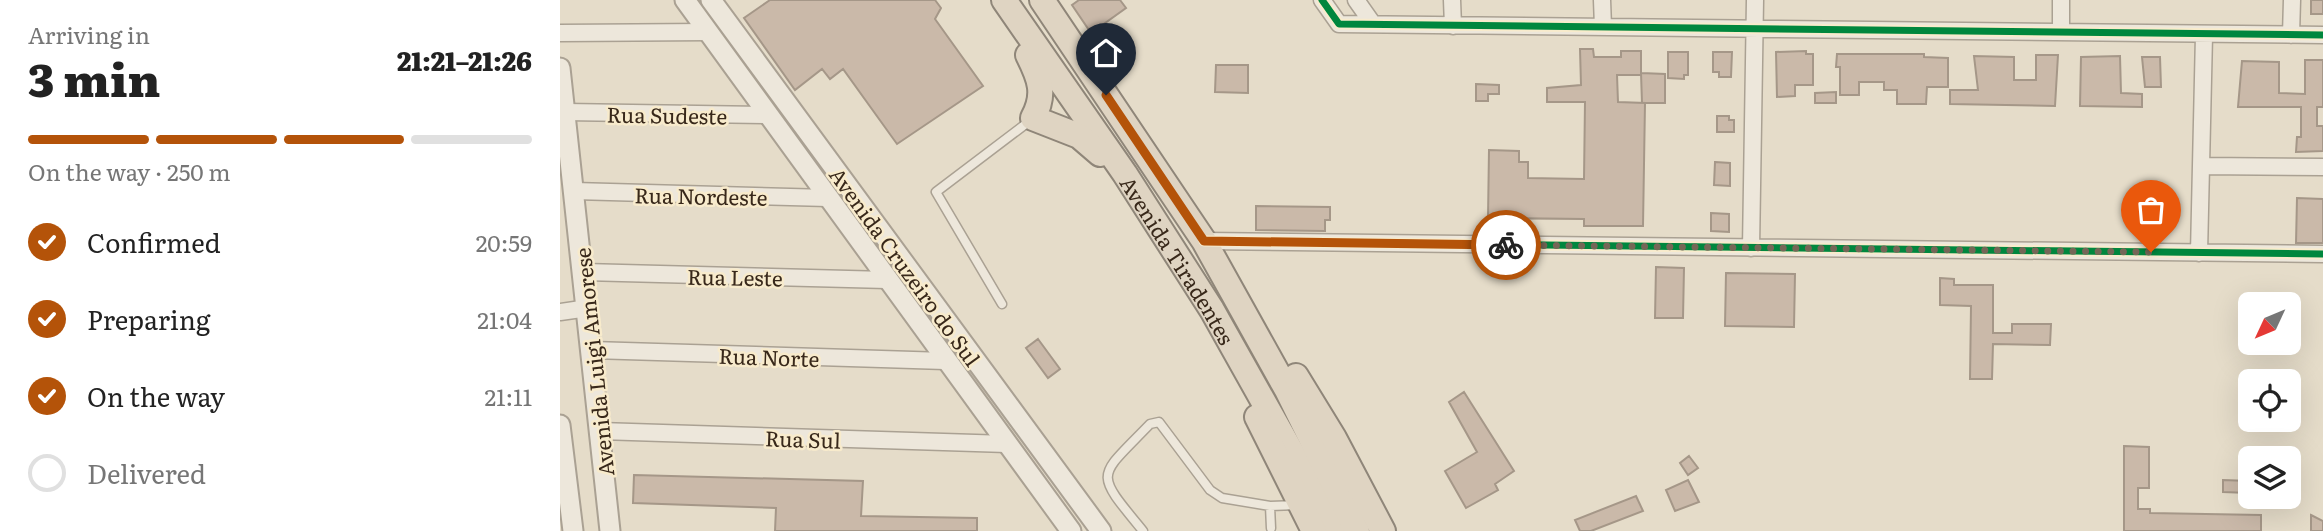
<!DOCTYPE html>
<html lang="en">
<head>
<meta charset="utf-8">
<style>
  :root { --surface:#fff; --page:#f2f2f2; --text:#222; --muted:#767676; --line:#e0e0e0; --accent:#b45309 }
  body { margin:0; font-family:Literata,serif; background:var(--page); color:var(--text); height:100vh; display:flex; flex-direction:column; font-size:26px; white-space:nowrap }
  * { box-sizing:border-box; margin:0 }
  p { font-size:23px; color:var(--muted) }
  .icon { flex:none; width:38px; height:38px; fill:none; stroke:currentColor; stroke-width:2; stroke-linecap:round; stroke-linejoin:round }
  .map { position:relative; flex:1; overflow:hidden }
  .panel { display:flex; flex-direction:column; background:var(--surface); width:560px }
  .panel>* { flex:none }
  .needle { width:46px; rotate:226deg }
  .fabs { position:absolute; left:1678px; top:292px; display:grid; gap:14px }
  .fabs a { display:grid; place-items:center; width:63px; height:63px; border-radius:10px; background:var(--surface); box-shadow:0 7px 28px #0002; font-size:35px }
  .pin { position:absolute; display:grid; place-items:center; width:60px; height:60px; color:#fff; margin:-72px -30px; border-radius:50% 50% 50% 0; rotate:-45deg; box-shadow:0 0 7px #0007 }
  .pin .icon { rotate:45deg }
  .courier { position:absolute; display:grid; place-items:center; width:70px; height:70px; margin:-35px; border:5px solid #b45309; border-radius:50%; background:#fff; color:#222; box-shadow:0 2px 9px #0007 }
  .overview em { font-style:normal; font-weight:800 }
  .overview div { display:flex; flex-direction:column-reverse }
  .overview { display:flex; align-items:center; justify-content:space-between; height:119px; padding:0 28px }
  h1 { font-size:46px; font-weight:800; line-height:52px }
  .bar { display:grid; grid-template-columns:repeat(4,1fr); gap:10px 7px; align-content:center; height:84px; padding:0 28px }
  .bar i { height:9px; border-radius:5px; background:var(--line) }
  .bar .on { background:var(--accent) }
  .bar p { grid-column:span 4 }
  ol { padding:0 28px; list-style:none }
  li { display:flex; align-items:center; gap:21px; height:77px }
  li p { margin-inline-start:auto }
  li .icon { padding:7px; border-radius:50%; background:var(--accent); color:#fff; stroke-width:4 }
  li:last-child { color:var(--muted) }
  li i { width:38px; height:38px; border:4px solid var(--line); border-radius:50% }
  main { display:flex; flex:1; min-height:0 }
  .map>svg:first-child { display:block }
</style>
</head>
<body>
<main>
<section class="panel">
<div class="overview"><div><h1>3 min</h1><p>Arriving in</p></div><em>21:21–21:26</em></div>
<div class="bar"><i class="on"></i><i class="on"></i><i class="on"></i><i></i><p>On the way · 250 m</p></div>
<ol>
<li><svg class="icon" aria-label="check" viewBox="0 0 24 24"><path d="M5 12l5 5 9-10"/></svg>Confirmed<p>20:59</p></li>
<li><svg class="icon" aria-label="check" viewBox="0 0 24 24"><path d="M5 12l5 5 9-10"/></svg>Preparing<p>21:04</p></li>
<li><svg class="icon" aria-label="check" viewBox="0 0 24 24"><path d="M5 12l5 5 9-10"/></svg>On the way<p>21:11</p></li>
<li><i></i>Delivered</li>
</ol>
</section>
<div class="map">
<svg width="1763" height="531" viewBox="0 0 1763 531">
  <rect width="100%" height="100%" fill="#e5dcc9"/>
  <!-- building -->
  <path fill="#cab9a9" stroke="#a59788" stroke-width="2" d="M210,0h165l6,8 -6,11 48,67 -86,58 -54,-75 -13,10 -8,-10 -27,21 -51,-72z
    M519,0h41l6,8 -35,25 -19,-28z
    M1751,0h12v14h-12z
    M1020,49h13l1,8h27v-6h20v24h-24l1,27 27,1 -2,123h-59v-7l-96,-1 1,-68 30,1v11h9v16l56,1 1,-77h-38v-14l34,-3z
    M1246,51v3h7v31h-18v11l-18,1 -1,-45z
    M1108,52h20v23h-4v4l-16,-1z
    M1153,52h19l-1,25h-12v-5h-6z
    M1277,54h87v3l24,1v29h-21l-1,17h-29v-14h-13v-8h-25v13h-19v-28h-4z
    M1476,55h22l-3,51 -105,-2v-14h28l-4,-34 40,1v23h22z
    M1560,56l1,37 21,1v13l-62,-1 1,-49z
    M1582,57h18l1,30h-16z
    M1745,60h18v47h-6v19h6v25l-27,1 1,-15h4v-30h-63l4,-46 37,1v31l26,1z
    M656,65h32v28l-33,-1z
    M1081,73l24,1v29h-23z
    M916,84l23,1v9h-11v7h-12z
    M1276,92v11h-21v-10z
    M1157,116h12v4h5v12h-17z
    M1155,162l15,1v23l-16,-1z
    M1737,198l26,1v44h-27z
    M696,206l74,1v13h-5v11l-69,-1z
    M1151,213l18,1v18l-18,-1z
    M1096,267l28,1 -1,50h-28z
    M1166,273l69,1 -1,53 -69,-1z
    M1380,278l14,1v6h39v48h19v-9h39l-1,21 -57,-1 -1,35h-22l1,-73 -31,-1z
    M478,339l22,30 -12,9 -22,-30z
    M1680,383h10v15h-10z
    M904,392l50,79 -19,13 3,6 -32,18 -21,-37 32,-19 -28,-50z
    M1564,446l25,1v41h-11v21h12v4l111,2v16h-137z
    M1129,456l9,12 -10,7 -8,-12z
    M74,475l229,6 -2,35 116,2v13h-202l1,-23 -143,-5z
    M1128,480l11,22 -24,9 -9,-21z
    M1663,480l26,1v12l-26,-1z
    M1076,496l7,15 -52,20h-11l-5,-11z
    M1751,515l12,6v10h-12z"/>
  <g fill="none" stroke-linecap="round" stroke-linejoin="round">
    <defs>
      <path id="service" d="M442,304l-66,-112 95,-72
        M710,506l1,22
        M583,531c-50,-61 -46,-52 7,-107l9,-2 51,68 12,8 48,8 28,-1"/>
      <path id="minor" d="M762,0l17,24 984,11
        M796,0l17,24
        M892,0l1,26
        M1042,0l1,27
        M1501,32v-32
        M0,33l149,-1
        M1731,35l1,-35
        M5,112l204,3
        M1642,166l121,1
        M14,191l254,7
        M644,241l1119,13
        M1191,248l4,-248
        M1639,253l5,-218
        M24,272l303,8
        M0,312l28,-4
        M32,350l353,11
        M40,431l407,13"/>
      <path id="tertiary" d="M125,0l386,531
        M151,0l390,531
        M0,68l50,463
        M0,425l13,106"/>
      <g id="trunk">
        <path id="s1" d="M444,0l121,174 87,136 124,221"/>
        <path d="M482,0l162,241 83,149 70,141"/>
        <path d="M468,55c12,24 18,39 5,63l46,18 21,18"/>
        <path d="M736,376l38,62 49,93"/>
        <path d="M697,417l57,114"/>
      </g>
    </defs>
    <!-- service casing -->
    <use href="#service" stroke="#aaa193" stroke-width="11"/>
    <!-- minor casing -->
    <use href="#minor" stroke="#aaa193" stroke-width="19"/>
    <!-- tertiary casing -->
    <use href="#tertiary" stroke="#aaa193" stroke-width="23"/>
    <!-- trunk casing -->
    <use href="#trunk" stroke="#8f8679" stroke-width="28"/>
    <!-- service -->
    <use href="#service" stroke="#ede7db" stroke-width="8"/>
    <!-- minor -->
    <use href="#minor" stroke="#ede7db" stroke-width="16"/>
    <!-- tertiary -->
    <use href="#tertiary" stroke="#ede7db" stroke-width="19"/>
    <!-- trunk -->
    <use href="#trunk" stroke="#dfd4c2" stroke-width="24"/>
    <defs>
      <path id="cycleway" d="M762,0l17,24 984,11
        M644,241l1119,13"/>
    </defs>
    <!-- cycleway casing -->
    <use href="#cycleway" stroke="#f8ebcc" stroke-width="11"/>
    <!-- cycleway -->
    <use href="#cycleway" stroke="#00873e" stroke-width="7"/>
  </g>
  <g fill="none" stroke-linecap="round" stroke-linejoin="round">
    <!-- done -->
    <path stroke="#756757" stroke-width="7" stroke-dasharray="0 12.6" d="M946,245l645,7"/>
    <!-- route -->
    <path stroke="#b45309" stroke-width="9" d="M546,95l98,146 302,4"/>
  </g>
  <g text-anchor="middle" dominant-baseline="central" stroke-width="5" stroke-linejoin="round" paint-order="stroke">
    <!-- street labels -->
    <g font-size="21" fill="#38281a" stroke="#f8ebcc">
      <text transform="translate(107 114) rotate(1)">Rua Sudeste</text>
      <text transform="translate(141 195) rotate(1)">Rua Nordeste</text>
      <text stroke="none"><textPath href="#s1" startOffset="313">Avenida Tiradentes</textPath></text>
      <text transform="translate(346 266) rotate(54)">Avenida Cruzeiro do Sul</text>
      <text transform="translate(175 276) rotate(1)">Rua Leste</text>
      <text transform="translate(209 356) rotate(2)">Rua Norte</text>
      <text transform="translate(33 362) rotate(-96)">Avenida Luigi Amorese</text>
      <text transform="translate(243 438) rotate(2)">Rua Sul</text>
    </g>
  </g>
</svg>
<div class="fabs">
<a><svg class="needle" viewBox="-14 -14 28 28"><path d="M0-13l5 13h-10z" fill="#e53935"/><path d="M0 13l5-13h-10z" fill="#767676"/></svg></a>
<a><svg class="icon" aria-label="locate" viewBox="0 0 24 24"><circle cx="12" cy="12" r="6"/><path d="M12 2v4M12 18v4M2 12h4M18 12h4"/></svg></a>
<a><svg class="icon" aria-label="layers" viewBox="0 0 24 24"><path d="M12 4l9 5-9 5-9-5zM3 14l9 5 9-5"/></svg></a>
</div>
<div class="pin" style="left:1591px;top:252px;background:#ea580c"><svg class="icon" aria-label="bag" viewBox="0 0 24 24"><path d="M5 8h14l-1 12H6zM9 8a3 3 0 0 1 6 0"/></svg></div>
<div class="pin" style="left:546px;top:95px;background:#1f2937"><svg class="icon" aria-label="home" viewBox="0 0 24 24"><path d="M3 11l9-7 9 7M6 9v11h12V9"/></svg></div>
<div class="courier" style="left:946px;top:245px"><svg class="icon" aria-label="bike" viewBox="0 0 24 24"><circle cx="6" cy="16" r="4"/><circle cx="18" cy="16" r="4"/><path d="M6 16l4-8h5l3 8M10 8l3 8H6M13 5h3"/></svg></div>
</div>
</main>
</body>
</html>
